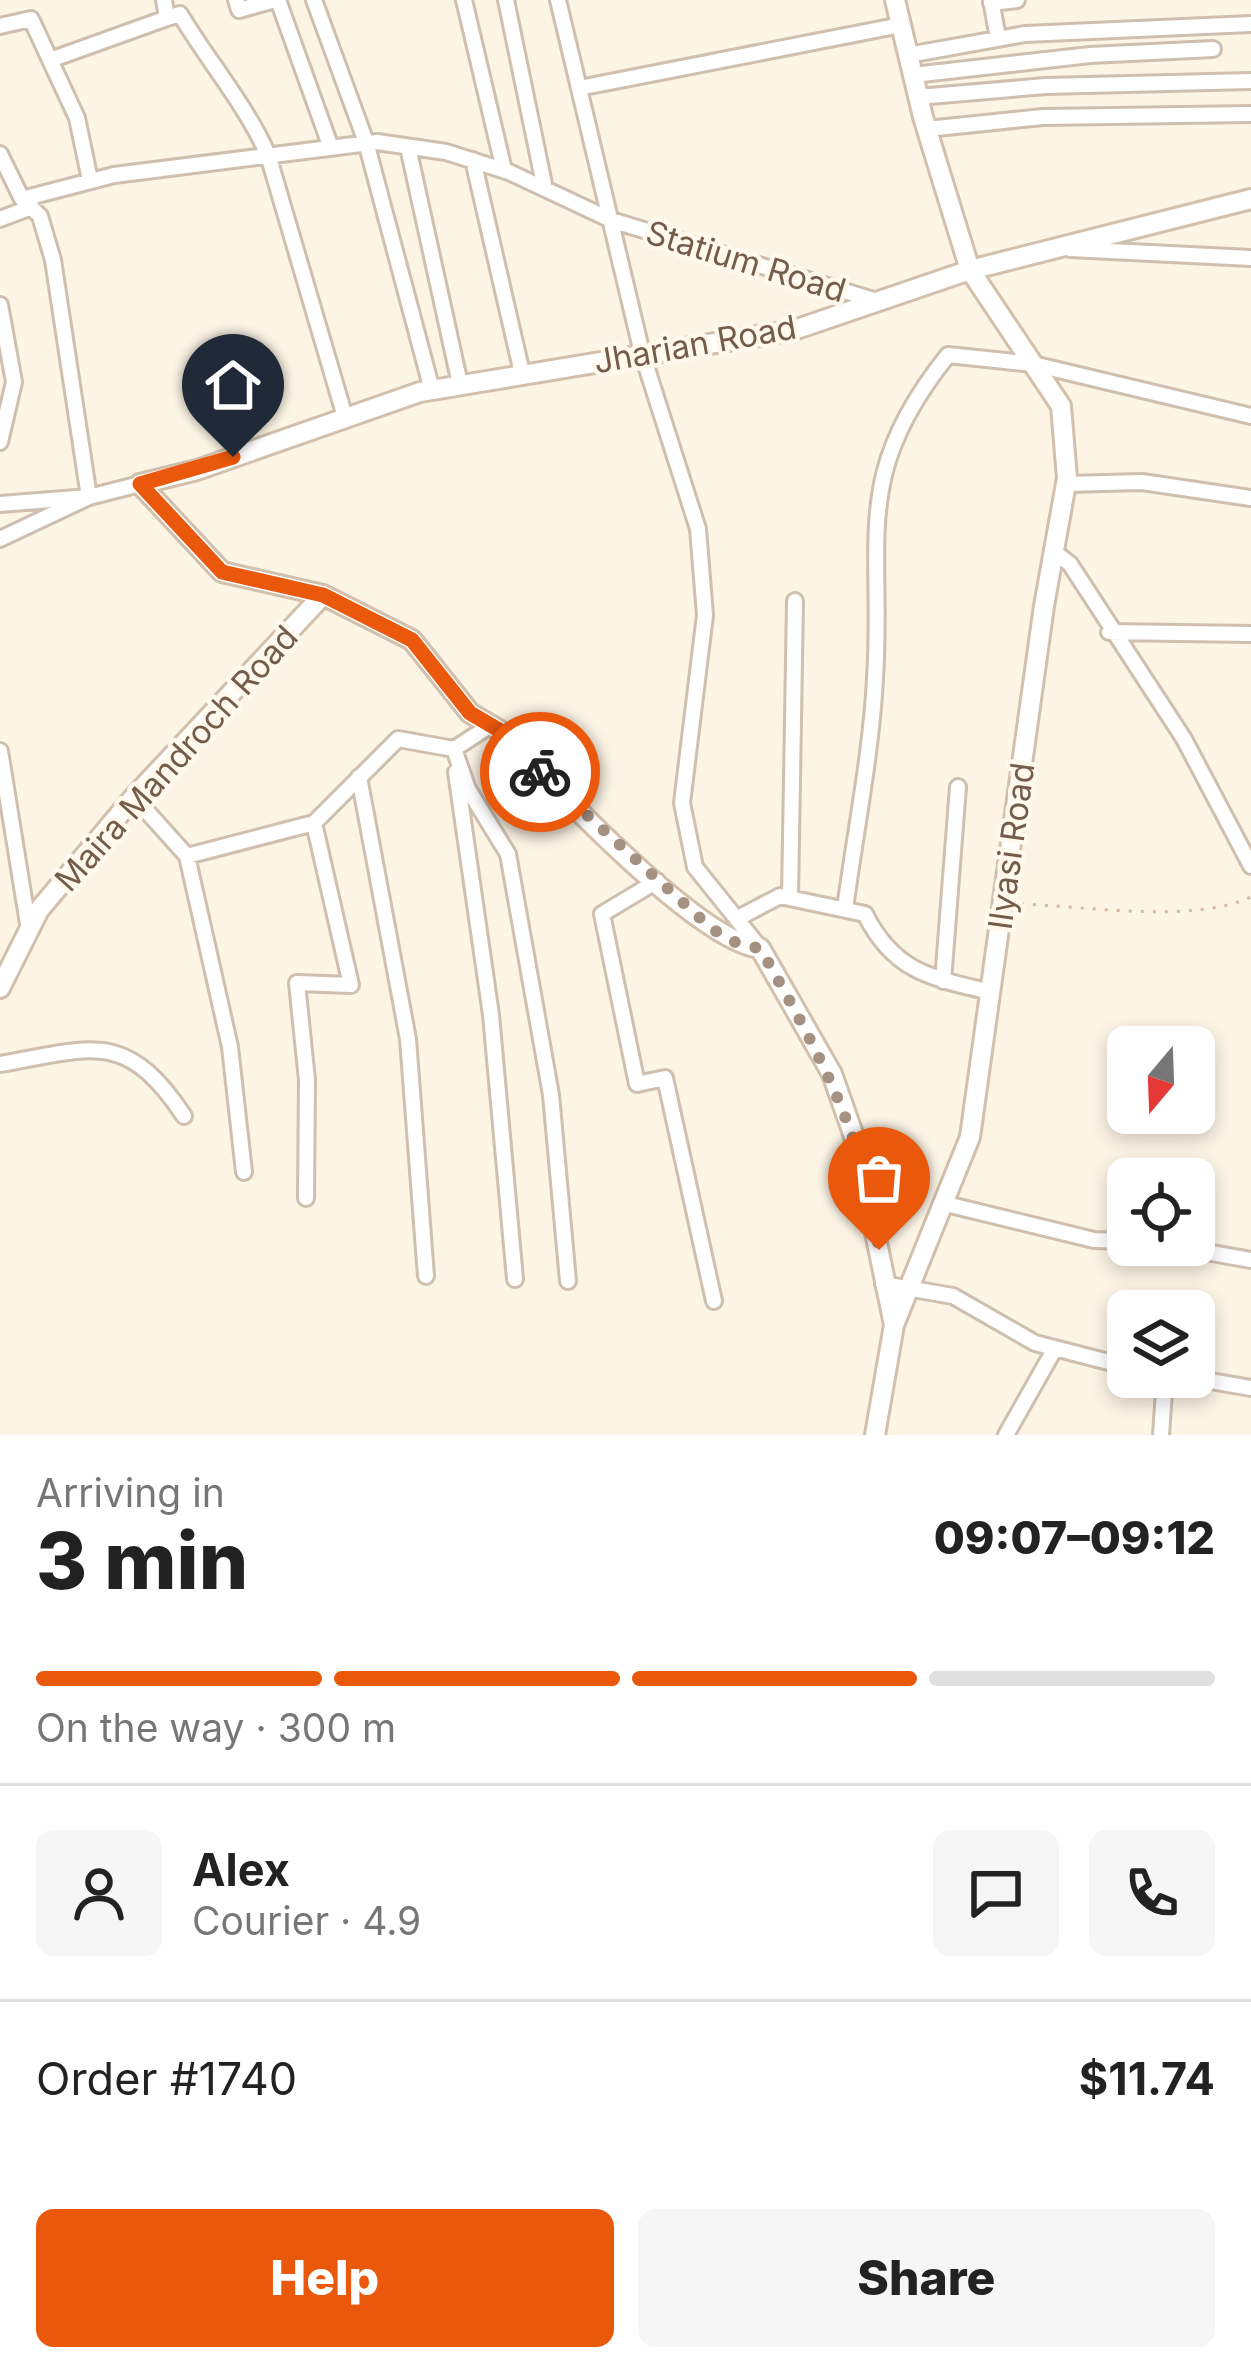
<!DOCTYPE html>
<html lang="en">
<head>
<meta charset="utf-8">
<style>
  :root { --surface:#fff; --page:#f6f6f6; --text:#222; --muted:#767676; --line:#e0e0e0; --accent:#ea580c }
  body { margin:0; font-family:Inter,sans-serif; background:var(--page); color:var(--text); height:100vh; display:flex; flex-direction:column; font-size:45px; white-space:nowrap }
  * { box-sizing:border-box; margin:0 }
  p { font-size:39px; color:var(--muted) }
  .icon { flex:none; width:66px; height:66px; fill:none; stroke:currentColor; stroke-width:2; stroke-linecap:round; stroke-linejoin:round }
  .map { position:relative; height:1435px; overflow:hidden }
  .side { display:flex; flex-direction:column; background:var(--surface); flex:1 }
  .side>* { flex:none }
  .needle { width:78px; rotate:199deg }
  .tools { position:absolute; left:1107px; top:1026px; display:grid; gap:24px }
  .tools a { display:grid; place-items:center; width:108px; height:108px; border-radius:18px; background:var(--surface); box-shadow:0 6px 18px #0003; font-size:60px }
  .pin { position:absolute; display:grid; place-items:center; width:102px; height:102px; color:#fff; margin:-123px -51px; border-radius:50% 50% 50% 0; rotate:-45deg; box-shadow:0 0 12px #0007 }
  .pin .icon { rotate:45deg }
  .courier { position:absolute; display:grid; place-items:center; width:120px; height:120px; margin:-60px; border:9px solid #ea580c; border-radius:50%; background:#fff; color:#222; box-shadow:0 3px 15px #0007 }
  .overview em { font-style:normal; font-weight:800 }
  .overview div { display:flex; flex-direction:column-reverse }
  .overview { display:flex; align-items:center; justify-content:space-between; height:204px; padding:0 36px }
  h1 { font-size:78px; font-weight:800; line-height:90px }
  .bar { display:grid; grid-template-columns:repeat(4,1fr); gap:18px 12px; align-content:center; height:144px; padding:0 36px }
  .bar i { height:15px; border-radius:9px; background:var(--line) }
  .bar .current { background:var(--accent) }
  .bar p { grid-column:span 4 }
  .line { display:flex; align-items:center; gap:30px; padding:0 36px; border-top:3px solid var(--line) }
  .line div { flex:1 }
  .round { display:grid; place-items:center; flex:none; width:126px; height:126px; border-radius:18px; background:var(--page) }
  .primary-button { display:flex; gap:24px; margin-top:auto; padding:24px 36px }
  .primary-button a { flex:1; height:138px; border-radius:18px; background:var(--accent); color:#fff; font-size:48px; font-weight:800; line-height:138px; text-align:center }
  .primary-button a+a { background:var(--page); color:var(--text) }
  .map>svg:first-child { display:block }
</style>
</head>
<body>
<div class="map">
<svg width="1251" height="1435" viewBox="0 0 1251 1435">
  <rect width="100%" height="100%" fill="#fcf4e5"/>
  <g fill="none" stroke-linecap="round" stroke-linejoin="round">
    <defs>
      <path id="street" d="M164,0l3,18 13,-4c28,47 66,91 88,141l77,262
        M236,0l3,10 36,-10
        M278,0l52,145
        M314,0l52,142 66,248
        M464,0l40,170
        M506,0l39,189
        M558,0l84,353 56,176 7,86 -23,188 13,64 65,81
        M991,0l7,38
        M991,3l26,-3
        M0,26l31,-7 46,99 13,62
        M908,55l117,-21 226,-10
        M50,60l117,-42
        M913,75l177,-20 123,-6
        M579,88l322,-63
        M918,97l128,-11 205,-5
        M927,129l116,-12 208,-3
        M408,147l52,237
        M0,154l22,45 18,17 13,44 36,237 -89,7
        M473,160l49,213
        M22,199l92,-24 263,-33 69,10 63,20 102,48 266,81
        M0,219l32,-12
        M1070,249l181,9
        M0,305l14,77 -14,60
        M1066,484l76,-2 109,16
        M0,539l89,-42 51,-13
        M1052,550l18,14 114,175 67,127
        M1109,632l142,2
        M454,749l14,40 40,65 43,241 17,186
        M0,751l29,179
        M456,772l35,243 24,264
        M359,777l49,262 18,237
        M134,797l53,59 127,-33 84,-84 56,10 37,-24
        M187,856l43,191 14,125
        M657,881l-55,33 35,170 28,-6 49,223
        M790,898l5,-297
        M845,909c10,-76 26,-154 30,-230 9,-141 -25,-202 73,-324l85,9 218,52
        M738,918l42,-22 85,18c29,58 66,64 126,78
        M943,981l15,-194
        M0,1064c92,-16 126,-35 184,52
        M306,1198l1,-118 -10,-97 54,2 -37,-162
        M946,1204l148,36 34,1
        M1167,1245l84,15
        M883,1284l70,12 82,47 93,24
        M1187,1377l64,11
        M1006,1435l48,-85
        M1161,1435l4,-58"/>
      <path id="secondary" d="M0,988l39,-78 95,-113 189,-202
        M894,1325l-37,-180 -25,-71 -72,-126c-62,-6 -212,-168 -261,-218l-29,-17 -58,-73 -89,-45 -101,-23 -82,-88 57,-14 223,-78 374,-62 176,-60 281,-71
        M875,1435l19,-110 76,-188 74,-531 23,-128 -6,-72 -91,-136 -47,-153 -28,-117"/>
    </defs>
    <!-- street casing -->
    <use href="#street" stroke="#cfbfaf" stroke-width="20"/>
    <!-- secondary casing -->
    <use href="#secondary" stroke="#d2bfac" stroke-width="24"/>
    <!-- path -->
    <path stroke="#d5b8a1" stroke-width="3" stroke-dasharray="3 9" stroke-linecap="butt" d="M1021,904c65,2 171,20 230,-7"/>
    <!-- street -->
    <use href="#street" stroke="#fff" stroke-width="14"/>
    <!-- secondary -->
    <use href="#secondary" stroke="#fff" stroke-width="18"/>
  </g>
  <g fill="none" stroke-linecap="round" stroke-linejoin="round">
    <!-- done -->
    <path stroke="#a49181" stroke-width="12" stroke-dasharray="0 21.6" d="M540,772l172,157 30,17 18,2c55,97 106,189 119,302"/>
    <!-- route -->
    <path stroke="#ea580c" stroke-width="15" d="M233,457l-93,27 82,88 101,23 89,45 58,73 29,17 41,42"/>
  </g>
  <g text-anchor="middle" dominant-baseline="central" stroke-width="9" stroke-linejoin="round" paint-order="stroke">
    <!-- street labels -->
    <g font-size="33" fill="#745c4b" stroke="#fff8ec">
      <text transform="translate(746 261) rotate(17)">Statium Road</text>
      <text transform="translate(695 344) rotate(-10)">Jharian Road</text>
      <text transform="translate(176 758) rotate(-48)">Maira Mandroch Road</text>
      <text transform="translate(1011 846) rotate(-82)">Ilyasi Road</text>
    </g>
  </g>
</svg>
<div class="tools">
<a><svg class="needle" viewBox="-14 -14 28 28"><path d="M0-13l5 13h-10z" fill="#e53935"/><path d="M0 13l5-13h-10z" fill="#767676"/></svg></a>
<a><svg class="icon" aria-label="locate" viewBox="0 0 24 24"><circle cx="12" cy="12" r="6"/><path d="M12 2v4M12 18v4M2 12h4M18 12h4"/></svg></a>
<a><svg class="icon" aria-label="layers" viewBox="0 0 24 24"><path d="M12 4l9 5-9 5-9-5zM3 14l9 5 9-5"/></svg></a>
</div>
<div class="pin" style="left:879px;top:1250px;background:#ea580c"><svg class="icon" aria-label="bag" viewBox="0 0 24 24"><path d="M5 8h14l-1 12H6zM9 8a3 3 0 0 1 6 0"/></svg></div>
<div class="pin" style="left:233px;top:457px;background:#1f2937"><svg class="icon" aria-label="home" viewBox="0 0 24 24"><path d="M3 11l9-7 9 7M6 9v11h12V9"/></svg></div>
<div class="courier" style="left:540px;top:772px"><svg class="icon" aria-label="bike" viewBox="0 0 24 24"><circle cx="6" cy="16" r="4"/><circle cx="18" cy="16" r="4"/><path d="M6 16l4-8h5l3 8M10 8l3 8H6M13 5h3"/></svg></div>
</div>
<section class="side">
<div class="overview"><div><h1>3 min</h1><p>Arriving in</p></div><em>09:07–09:12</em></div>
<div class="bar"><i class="current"></i><i class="current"></i><i class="current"></i><i></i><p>On the way · 300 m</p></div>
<div class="line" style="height:216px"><a class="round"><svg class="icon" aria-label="person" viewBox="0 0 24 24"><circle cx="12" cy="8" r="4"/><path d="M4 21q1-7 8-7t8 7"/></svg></a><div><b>Alex</b><p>Courier · 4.9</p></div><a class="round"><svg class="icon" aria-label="chat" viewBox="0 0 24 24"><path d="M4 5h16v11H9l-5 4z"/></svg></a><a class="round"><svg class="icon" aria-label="phone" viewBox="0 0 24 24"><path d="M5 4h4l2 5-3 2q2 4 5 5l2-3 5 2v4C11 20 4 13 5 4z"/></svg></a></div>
<div class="line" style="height:156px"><div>Order #1740</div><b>$11.74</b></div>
<div class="primary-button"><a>Help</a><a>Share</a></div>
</section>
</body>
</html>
